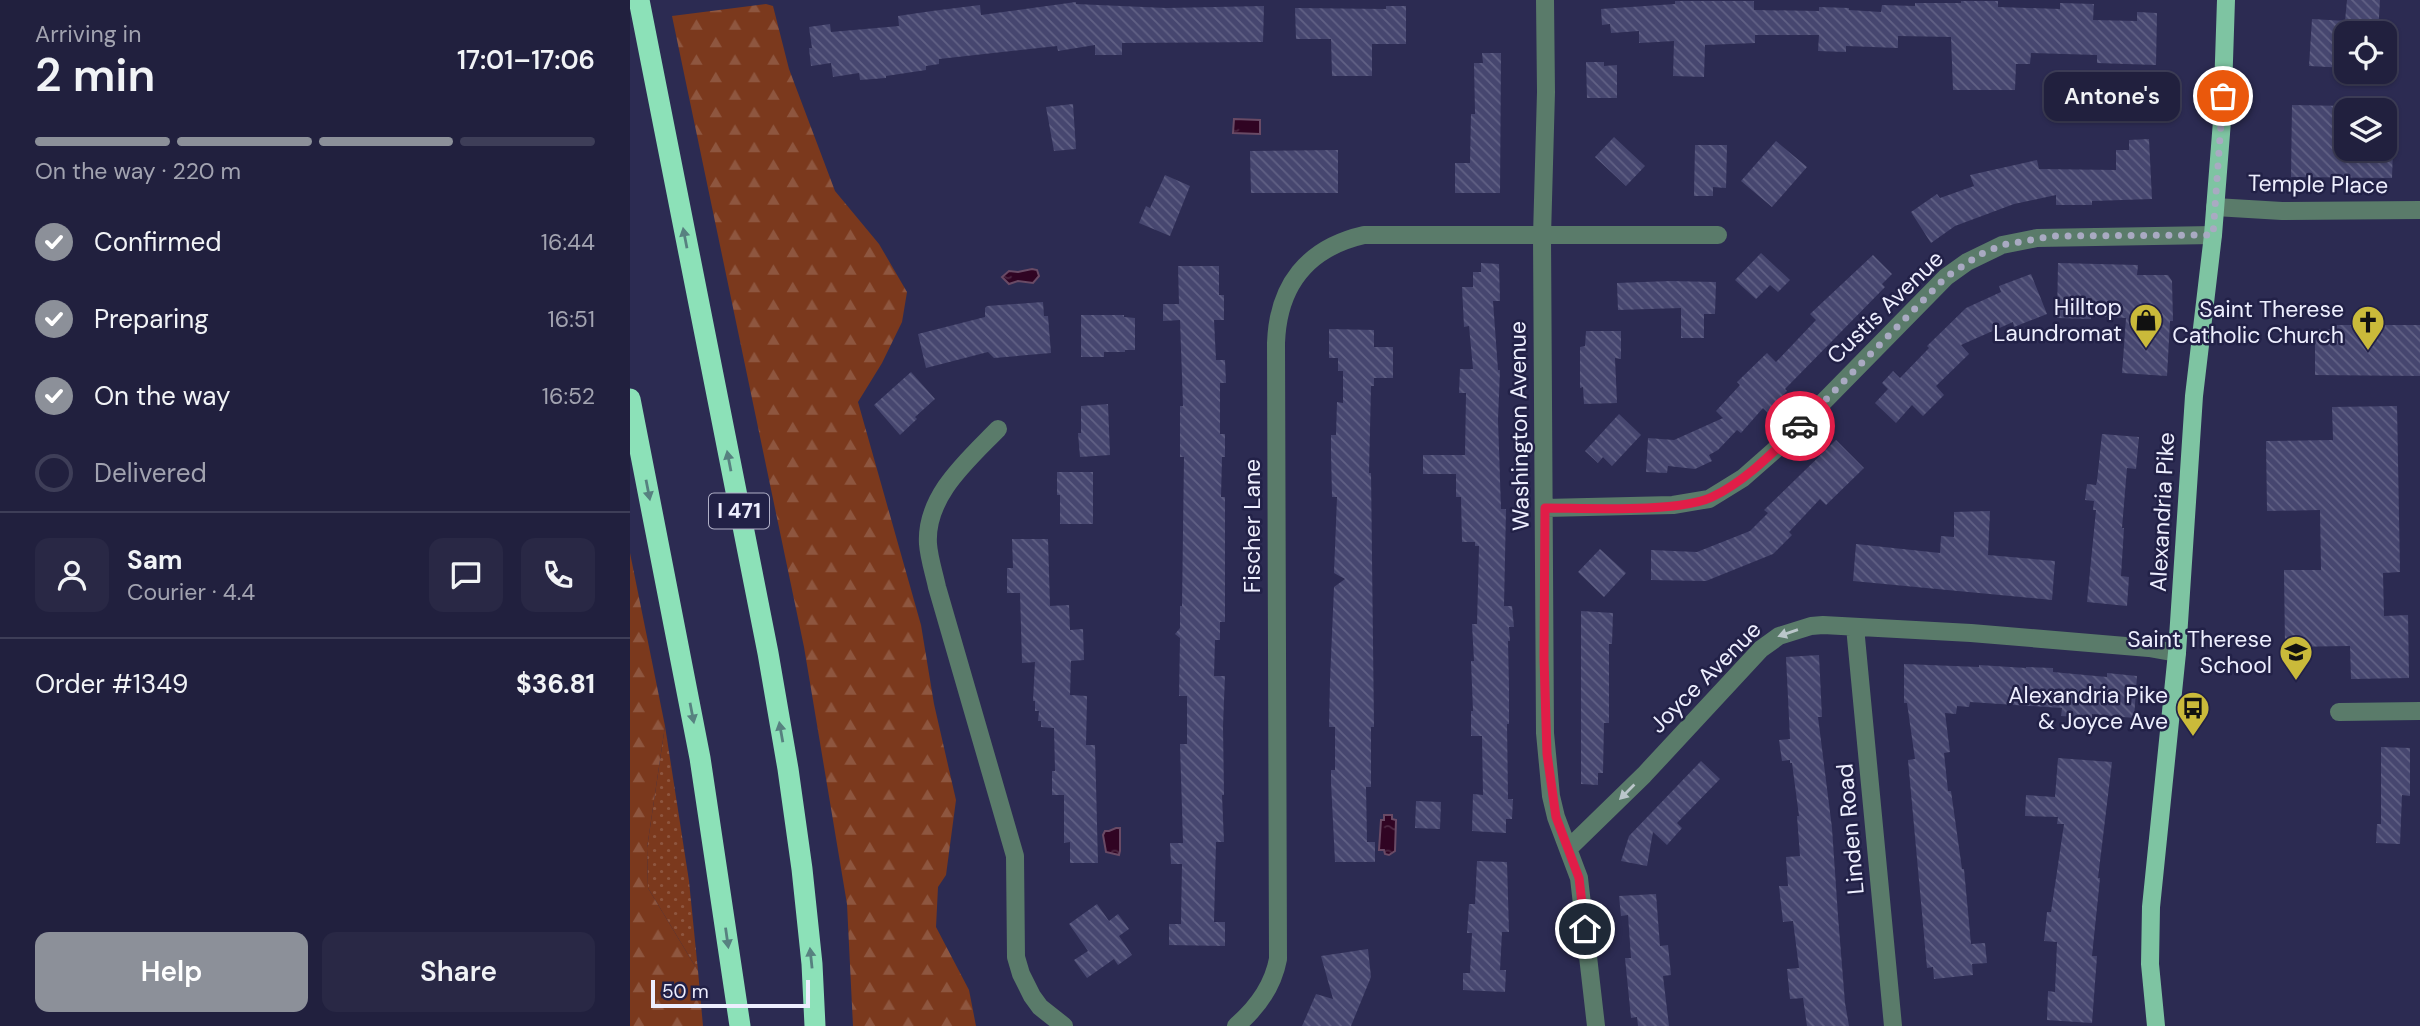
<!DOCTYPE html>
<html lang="en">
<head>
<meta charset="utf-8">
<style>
  :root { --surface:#21203e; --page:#292845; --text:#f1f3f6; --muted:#a2a3b0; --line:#3e3e58; --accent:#8c9099 }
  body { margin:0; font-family:"DM Sans",sans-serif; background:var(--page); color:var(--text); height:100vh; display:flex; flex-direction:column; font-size:26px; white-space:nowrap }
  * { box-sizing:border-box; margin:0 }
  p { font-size:23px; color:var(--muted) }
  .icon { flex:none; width:38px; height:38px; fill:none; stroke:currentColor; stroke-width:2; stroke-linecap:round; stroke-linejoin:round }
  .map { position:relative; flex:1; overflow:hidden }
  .sheet { display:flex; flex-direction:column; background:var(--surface); width:630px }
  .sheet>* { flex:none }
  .fabs { position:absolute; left:1704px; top:21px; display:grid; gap:14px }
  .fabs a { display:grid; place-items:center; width:63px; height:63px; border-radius:14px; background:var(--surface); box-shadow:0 2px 5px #0004,0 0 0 2px var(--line); font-size:35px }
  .scale { position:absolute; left:21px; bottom:18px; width:159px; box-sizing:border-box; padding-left:7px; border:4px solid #edeefe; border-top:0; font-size:19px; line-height:24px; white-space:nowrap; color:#edeefe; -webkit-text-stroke:5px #222147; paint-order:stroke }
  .pin { position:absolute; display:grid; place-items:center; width:60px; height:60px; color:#fff; margin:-30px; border:4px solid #fff; border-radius:50%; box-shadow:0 2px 7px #0007 }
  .courier { position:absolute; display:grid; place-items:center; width:70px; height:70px; margin:-35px; border:5px solid #e11d48; border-radius:50%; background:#fff; color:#222; box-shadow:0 2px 9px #0007 }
  .bubble { position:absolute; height:49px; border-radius:14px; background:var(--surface); box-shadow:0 2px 5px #0004,0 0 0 2px var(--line); font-size:23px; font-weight:600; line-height:49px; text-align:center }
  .headline em { font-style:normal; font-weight:600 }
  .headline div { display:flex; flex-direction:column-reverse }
  .headline { display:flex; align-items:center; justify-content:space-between; height:119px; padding:0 35px }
  h1 { font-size:46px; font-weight:600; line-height:52px }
  .bar { display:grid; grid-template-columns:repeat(4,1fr); gap:10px 7px; align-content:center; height:84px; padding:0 35px }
  .bar i { height:9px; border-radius:5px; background:var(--line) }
  .bar .current { background:var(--accent) }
  .bar p { grid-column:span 4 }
  .line { display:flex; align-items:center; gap:18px; padding:0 35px; border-top:2px solid var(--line) }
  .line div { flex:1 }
  .round { display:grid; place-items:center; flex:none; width:74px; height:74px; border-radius:14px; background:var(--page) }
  ol { padding:0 35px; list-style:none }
  li { display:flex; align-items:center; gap:21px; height:77px }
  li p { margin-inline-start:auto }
  li .icon { padding:7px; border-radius:50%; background:var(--accent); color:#fff; stroke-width:4 }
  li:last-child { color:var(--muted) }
  li i { width:38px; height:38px; border:4px solid var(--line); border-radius:50% }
  .action { display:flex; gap:14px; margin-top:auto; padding:14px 35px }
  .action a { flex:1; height:80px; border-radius:14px; background:var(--accent); color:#fff; font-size:28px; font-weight:600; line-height:80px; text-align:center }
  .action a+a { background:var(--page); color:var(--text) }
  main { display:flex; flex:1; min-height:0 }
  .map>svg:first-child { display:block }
</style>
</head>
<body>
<main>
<section class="sheet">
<div class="headline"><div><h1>2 min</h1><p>Arriving in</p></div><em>17:01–17:06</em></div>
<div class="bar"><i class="current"></i><i class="current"></i><i class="current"></i><i></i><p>On the way · 220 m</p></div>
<ol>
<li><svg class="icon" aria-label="check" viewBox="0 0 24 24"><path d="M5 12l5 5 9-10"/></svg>Confirmed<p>16:44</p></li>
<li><svg class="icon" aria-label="check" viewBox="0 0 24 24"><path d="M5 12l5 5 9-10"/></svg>Preparing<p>16:51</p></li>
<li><svg class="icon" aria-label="check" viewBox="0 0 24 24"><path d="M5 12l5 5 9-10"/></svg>On the way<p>16:52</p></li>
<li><i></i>Delivered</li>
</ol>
<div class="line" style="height:126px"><a class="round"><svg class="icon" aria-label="person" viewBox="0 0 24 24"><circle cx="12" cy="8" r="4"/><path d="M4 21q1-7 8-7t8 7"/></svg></a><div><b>Sam</b><p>Courier · 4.4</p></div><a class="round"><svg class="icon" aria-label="chat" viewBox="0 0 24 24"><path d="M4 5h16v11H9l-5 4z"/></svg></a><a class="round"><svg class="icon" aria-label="phone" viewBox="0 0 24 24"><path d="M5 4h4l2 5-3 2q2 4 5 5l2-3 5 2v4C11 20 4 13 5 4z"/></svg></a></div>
<div class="line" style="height:91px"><div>Order #1349</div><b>$36.81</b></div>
<div class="action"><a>Help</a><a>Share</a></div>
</section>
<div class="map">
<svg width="1790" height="1026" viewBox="0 0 1790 1026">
  <defs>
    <pattern id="grass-dots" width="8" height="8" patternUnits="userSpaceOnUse" patternTransform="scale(1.75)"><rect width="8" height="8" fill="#7b391d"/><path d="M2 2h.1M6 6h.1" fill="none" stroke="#8e563f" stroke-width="1.8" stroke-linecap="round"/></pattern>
    <pattern id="forest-firs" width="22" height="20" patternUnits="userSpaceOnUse" patternTransform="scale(1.75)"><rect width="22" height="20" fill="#7b391d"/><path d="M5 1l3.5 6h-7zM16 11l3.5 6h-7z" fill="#8e563f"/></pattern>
    <pattern id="water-ripples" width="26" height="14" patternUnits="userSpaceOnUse" patternTransform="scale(1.75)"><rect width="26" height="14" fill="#300423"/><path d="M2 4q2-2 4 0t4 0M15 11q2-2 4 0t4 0" fill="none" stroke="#4e2944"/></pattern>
    <pattern id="building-back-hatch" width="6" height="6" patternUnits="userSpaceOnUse" patternTransform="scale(1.75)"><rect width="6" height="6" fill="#46466f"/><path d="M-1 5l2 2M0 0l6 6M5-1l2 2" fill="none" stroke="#616185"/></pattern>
  </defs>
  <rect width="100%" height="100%" fill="#2c2b52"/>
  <!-- grass -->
  <path fill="url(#grass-dots)" d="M35,726l24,155 9,90 -50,-83 -1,-40z"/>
  <!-- forest -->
  <path fill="url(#forest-firs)" d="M136,4l7,2 16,63 46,122 44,53 28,48 -5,30 -20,41 -24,39 63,223 13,79 22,96 -10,75 -8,12 -2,40 33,63 7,36h-123l-6,-122 -43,-257 -132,-631z
    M0,553l35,173 -18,122 1,40 50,83 5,55h-73z"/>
  <!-- water -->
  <path fill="url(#water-ripples)" stroke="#694a65" stroke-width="2" d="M1484,105l23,2 8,4 -1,6h-3l-3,4 -23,1 -4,-4v-10z
    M604,119l26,1v14l-27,-1z
    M402,269l5,1 2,6 -6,7 -15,-2 -9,3 -7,-7 7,-6 9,1z
    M754,815h8v4l4,1 -1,31 -6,4 -4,-1 -1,-4h-5l2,-30h3z
    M486,828h4v23l-1,4 -13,-3 -3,-17 2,-4h4z"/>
  <!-- building -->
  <path fill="url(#building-back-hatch)" d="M1717,0h33l-2,33h-31v35l-38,-2 3,-47 33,2z
    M1045,1h79v9l65,1v-4l30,1v2l32,2 1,-7 33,1v-3h46v-2h37v6l62,2v-6l34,1 -1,16 44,1v-9l20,1 -1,52 -59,-2v-8l-66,-2 -1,11h-14l-1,26h-62l-2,-53 -53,-1v12l-52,-2v6l-28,-1 1,-16h-64v8l-50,2 -1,32 -31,-1 1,-35 -35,2v-12l-28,2 -1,-9 -8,1 -1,-16 74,-5z
    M446,2v2l90,4 98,-2 -1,36 -141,1v12h-27v-10l-37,6 -1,-5 -118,13v5l-13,2v4l-40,6v2l-26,2 -1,-7 -26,4 -2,-14 -20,3 -2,-18h3l-3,-21 21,-3 1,8 68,-6 -1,-10 34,-5 48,-6 1,10z
    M756,6h20v38h-34v32h-40l-1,-37h-35l-1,-31 91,1z
    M852,53h19l-1,140h-45v-30h15l1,-49h4l-1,-51h9z
    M956,62h18v4l13,-1v33h-30z
    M443,104l3,45 -22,2 -8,-44z
    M1662,105l55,1v43h46l-1,29 -101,-1z
    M984,137l31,29 -19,20 -31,-29z
    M1519,139l3,60 -60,2v4h-36v-10l-42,9 -59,22 -24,17 -20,-31 26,-18 3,4 34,-12 -4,-11 67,-15 2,9 77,1v-20h13v-10z
    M1146,141l31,26 -35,40 -31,-26z
    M1065,145h32l-1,43 -13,-1v9h-19z
    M708,150v43h-87l-1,-42z
    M535,175l25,11 -20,50 -31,-13 7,-17 4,2z
    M1131,253l29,27 -12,12 -8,-7 -14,14 -21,-19z
    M1243,255l19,19 -10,10 3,3 -100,102 2,2 -7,7 4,4 -13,14 -8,-8 -22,25 -4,-3 -19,20 -9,5 3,6 -17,8 -27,-3 -1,7 -21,-1 2,-34 26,2 49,-22 -7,-7 24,-26 -3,-3 30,-29 9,9 40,-42 -6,-6z
    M851,263l18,1 1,37h-7l5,69h2l-2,50 3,89h5l-2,97h8l2,21h-5l1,14h-2l1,46v37h-2l1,75h5l-1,20h-6v14l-34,-2 1,-37 10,1 -1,-59h-11v-25h2l-2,-50h3l-2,-37h5l2,-78h-4v-4h-13l-1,-45h-5v-23h-33v-19h42l1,-62h-7l1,-24h13l-4,-43 -5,1 -2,-40h11v-15h8z
    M1428,263l80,2 -1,10h31l4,6 1,40h-3l-3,55 -45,-3 4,-55 -35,-2v3l-34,-1z
    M548,266h41v29h5v25h-10l2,40h9l1,23h-6v51h5v23h-3l-1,40h4v125h-5v18h-5l-1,36h11l-2,50 1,69h-2l2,47h-8l-2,80h11v24l-56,-1v-21h12l1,-60h-11l-1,-21h13l-3,-99h7v-48h-8l1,-58 -5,-4 5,-6v-22h2l2,-149h-4v-51h3l-3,-86 -17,1v-17h16z
    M1401,274l16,40 -33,13 -1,-5 -52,23 8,9 -33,32 8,9 -21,21 -11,-11 -16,18 -21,-20 13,-14 -6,-6 11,-12 7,7 29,-30 -2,-2 39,-38 35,-16 -2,-6z
    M1040,281l46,1 -1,32h-11v24h-23v-30l-63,2 -1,-27z
    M413,302l1,14h4l3,37 -57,5 -6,-6 -62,16 -8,-34 67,-17v-9l2,-2z
    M451,315h43v2l11,1v32h-10v2h-21v5h-23z
    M1702,325h88v51l-105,-1v-46h18z
    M699,329l45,1v17h19v31h-19v8h-3l-2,87h2l3,254h-3v60h-5l1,55h8v20h-40l-4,-80v-12h4v-43h-6l1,-47 4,-93 11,-8 -11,-6 3,-76h-5l-1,-43v-19h5l1,-33 6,1v-32h-5v-13h-9z
    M956,331h35v28l-6,-1 2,45 -33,1 -1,-17 -3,1v-41l5,-1z
    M281,372l24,27 -20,18 2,2 -17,16 -26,-30z
    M478,404l2,51 -30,2 -2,-24h3v-27z
    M1767,406l3,166 -17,1 1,43 24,-1 1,63 -58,1 -1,-33 -65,1 -1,-77h37l-1,-60 -53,1 -1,-70 67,-1 -1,-33z
    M989,414l22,21 -29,31 -9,-9 -5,6 -13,-12z
    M1472,434l37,3 -3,32 -9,-1 -5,60h2l-3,48 8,1 -2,29 -40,-4 9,-92h-3l1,-9 -9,-1 2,-16 9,1 1,-4z
    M1206,440l28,28 -38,37 -6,-6 -31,33 3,3 -19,19 -67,27 -55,-1v-30l46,2 53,-21 18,-18 -4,-3z
    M427,472h36v52h-33v-29h-3z
    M1360,511l-2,44 67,6 -3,39 -199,-19 3,-37 84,9 1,-17 13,1v-25z
    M382,539h36l2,67 19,-1 1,25 13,-1 1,31 -13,1 -1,34 17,1 -1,49h9l3,118h-28v-21l-6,1v-48h-12v-24h3l-1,-43 -13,-1v-6h-3l1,-10h-4v-10h-2l2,-39 -13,1 -2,-70h-13v-25h6z
    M970,549l26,24 -22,24 -26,-25z
    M951,611l32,2 -1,31h-3v79h-5l-1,50h-5v12l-17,-1z
    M1189,655l3,62h-4l14,111 6,88 7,87 4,23h-42l-4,-28 -13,1 -3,-30 12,-1 -6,-47 -10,1 -4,-36h9l-2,-29 14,-1 -3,-40h2l-7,-53h-2v-3l-8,1 -3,-21 11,-1 -4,-82z
    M1274,664l75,3v-2l47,3v-1l27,1v4l54,5v-4l30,3 -3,42 -42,-4v4l-31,-2 1,-8 -92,-6 -1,5 -12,-1 -1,8 -11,-1 5,39 -6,1 4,38h3l11,78h2l7,75 14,-1 2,20 -15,1 1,11 -39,4 -1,-12 -6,1 -19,-208 7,-1 -8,-56h-3z
    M1751,747l29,1v48l-8,-1 -2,49 -24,-1 1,-19h4z
    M1428,758l54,4 -14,116h2l-8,78h5l-5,67 -45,-3 1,-29 7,1 2,-50 -13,-1 3,-29h4l13,-88h-7l1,-7 -33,-1 1,-21 29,2z
    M1071,761l19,18 -43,44 5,5 -15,17 -14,-13 -6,34 -26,-5 8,-25z
    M786,801l25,1 -1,27 -25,-1z
    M847,861l30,1 2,70h-7l-2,38h6l-1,22 -42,-2v-17h7l2,-40h-5l2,-29h6z
    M1026,894l4,52 8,-1 3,30 -8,1 6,50h-31l-1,-9 -6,1 -6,-60h6l-3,-43 -7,1 -2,-20z
    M467,904l12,17 9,-7 11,15 -10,7 13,19 -14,10 -4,-6 -27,19 -13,-18 14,-9 -19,-27z
    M738,949l3,28 -20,49h-49l14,-32 17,5 -12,-43z"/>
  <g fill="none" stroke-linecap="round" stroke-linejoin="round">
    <!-- minor -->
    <path stroke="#5a7b6a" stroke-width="18" d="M915,0l1,92 -4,144 3,497 6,63 5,21 23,61 17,148
      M1585,207l67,4 138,-1
      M368,429c-30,31 -73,67 -70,115 1,14 6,29 9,43l78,269 1,101 5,17 11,22 8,11 24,19
      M915,508l128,-3 36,-6 34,-21 42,-37 161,-164 21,-15 35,-17 35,-7 176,-3
      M1225,627l38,399
      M1709,712l81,-1
      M938,849l76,-74 117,-126 18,-13 32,-10 12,-1 148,8 178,15 28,5
      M606,1026c21,-18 37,-40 42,-67l-2,-616c2,-57 31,-95 88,-108h354"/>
    <!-- major -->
    <path stroke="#7ec4a2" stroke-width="18" d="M1526,1026l-6,-62 1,-57 26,-254 17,-257 19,-161 9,-114 4,-121"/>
    <!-- highway -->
    <path stroke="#8ce1b8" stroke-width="21" d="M9,0l129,653 20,116 14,100 10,95 3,62
      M0,399l70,359 40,268"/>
  </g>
  <!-- one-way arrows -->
  <defs><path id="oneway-solid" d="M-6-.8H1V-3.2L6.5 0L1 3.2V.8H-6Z" transform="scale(1.75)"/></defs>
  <g fill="#578180">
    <use href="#oneway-solid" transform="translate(55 238) rotate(-101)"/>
    <use href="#oneway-solid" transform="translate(99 461) rotate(-101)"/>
    <use href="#oneway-solid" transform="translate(18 490) rotate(79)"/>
    <use href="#oneway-solid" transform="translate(62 713) rotate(79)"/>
    <use href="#oneway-solid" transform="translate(151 732) rotate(-100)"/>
    <use href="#oneway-solid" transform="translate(97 938) rotate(82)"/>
    <use href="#oneway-solid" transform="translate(181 958) rotate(-96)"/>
  </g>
  <g fill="#bac6ca">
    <use href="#oneway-solid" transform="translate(1158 633) rotate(161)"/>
    <use href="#oneway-solid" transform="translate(997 792) rotate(135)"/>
  </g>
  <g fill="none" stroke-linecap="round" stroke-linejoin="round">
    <!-- done -->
    <path stroke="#a9aac2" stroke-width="7" stroke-dasharray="0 12.6" d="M1170,426l146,-149 35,-23 21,-9 51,-9 160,-1 10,-139"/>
    <!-- route -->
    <path stroke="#e11d48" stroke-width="9" d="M955,929l-6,-51 -23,-61 -9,-63 -3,-96 1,-150c40,0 134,5 167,-11 34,-16 61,-45 88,-71"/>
  </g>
  <!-- icons -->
  <defs>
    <symbol id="shop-pin" viewBox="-11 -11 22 30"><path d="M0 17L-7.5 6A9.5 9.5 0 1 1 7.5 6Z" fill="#caba3a" stroke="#222147"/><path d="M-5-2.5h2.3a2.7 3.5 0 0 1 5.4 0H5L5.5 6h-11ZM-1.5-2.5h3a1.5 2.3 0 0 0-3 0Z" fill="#111"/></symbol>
    <symbol id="church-pin" viewBox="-11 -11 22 30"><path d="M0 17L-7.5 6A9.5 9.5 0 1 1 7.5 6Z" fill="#caba3a" stroke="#222147"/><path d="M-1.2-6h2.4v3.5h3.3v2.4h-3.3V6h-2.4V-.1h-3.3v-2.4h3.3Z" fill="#111"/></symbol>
    <symbol id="school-pin" viewBox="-11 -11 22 30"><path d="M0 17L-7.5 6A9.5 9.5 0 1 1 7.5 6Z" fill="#caba3a" stroke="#222147"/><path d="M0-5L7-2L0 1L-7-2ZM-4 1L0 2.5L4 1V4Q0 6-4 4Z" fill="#111"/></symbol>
    <symbol id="bus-pin" viewBox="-11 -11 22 30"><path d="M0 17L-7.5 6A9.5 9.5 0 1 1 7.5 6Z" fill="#caba3a" stroke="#222147"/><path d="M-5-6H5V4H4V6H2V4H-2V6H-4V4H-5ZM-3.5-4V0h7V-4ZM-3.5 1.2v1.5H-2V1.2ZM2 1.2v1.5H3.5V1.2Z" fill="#111"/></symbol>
  </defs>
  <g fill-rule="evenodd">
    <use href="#shop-pin" x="1497" y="301" width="38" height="52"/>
    <use href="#church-pin" x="1719" y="303" width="38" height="52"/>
    <use href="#school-pin" x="1647" y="633" width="38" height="52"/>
    <use href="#bus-pin" x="1544" y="689" width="38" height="52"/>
  </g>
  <g text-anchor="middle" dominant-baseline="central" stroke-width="5" stroke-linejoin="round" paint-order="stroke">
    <!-- shield labels -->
    <rect fill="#222147" stroke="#b0b0c7" stroke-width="2" x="79" y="493.5" width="60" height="35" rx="5"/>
    <g font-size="21" font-weight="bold" fill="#edeefe">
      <text x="109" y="511">I 471</text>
    </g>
    <!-- street labels -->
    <g font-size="23" fill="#edeefe" stroke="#222147">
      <text transform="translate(1688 184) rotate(1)">Temple Place</text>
      <text transform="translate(1255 307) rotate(-44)">Custis Avenue</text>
      <text transform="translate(889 426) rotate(-91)">Washington Avenue</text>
      <text transform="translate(1532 512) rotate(-87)">Alexandria Pike</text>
      <text transform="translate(622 526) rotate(-90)">Fischer Lane</text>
      <text transform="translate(1075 677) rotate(-45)">Joyce Avenue</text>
      <text transform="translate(1220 829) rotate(-95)">Linden Road</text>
    </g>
    <!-- poi labels -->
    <g font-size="23" fill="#edeefe" stroke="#222147" text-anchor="end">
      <text x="1492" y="307">Hilltop<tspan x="1492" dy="26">Laundromat</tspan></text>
      <text x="1714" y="309">Saint Therese<tspan x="1714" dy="26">Catholic Church</tspan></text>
      <text x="1642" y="639">Saint Therese<tspan x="1642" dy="26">School</tspan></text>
      <text x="1538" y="695">Alexandria Pike<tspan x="1538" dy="26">&amp; Joyce Ave</tspan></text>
    </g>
  </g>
</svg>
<div class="fabs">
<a><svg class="icon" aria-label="locate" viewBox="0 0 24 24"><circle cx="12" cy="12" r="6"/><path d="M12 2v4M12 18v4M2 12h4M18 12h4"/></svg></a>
<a><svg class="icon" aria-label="layers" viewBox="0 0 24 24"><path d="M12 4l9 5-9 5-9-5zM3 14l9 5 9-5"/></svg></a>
</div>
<div class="scale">50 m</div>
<div class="pin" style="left:1593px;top:96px;background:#ea580c"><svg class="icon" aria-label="bag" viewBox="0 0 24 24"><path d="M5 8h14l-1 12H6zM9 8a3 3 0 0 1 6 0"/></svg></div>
<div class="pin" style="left:955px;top:929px;background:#1f2937"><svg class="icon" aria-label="home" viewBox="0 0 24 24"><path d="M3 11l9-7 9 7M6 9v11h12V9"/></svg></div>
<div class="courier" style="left:1170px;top:426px"><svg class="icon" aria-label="car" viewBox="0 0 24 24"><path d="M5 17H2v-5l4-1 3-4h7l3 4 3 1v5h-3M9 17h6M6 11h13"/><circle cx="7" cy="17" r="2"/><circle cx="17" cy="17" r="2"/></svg></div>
<div class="bubble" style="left:1414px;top:72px;width:136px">Antone's</div>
</div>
</main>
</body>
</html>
